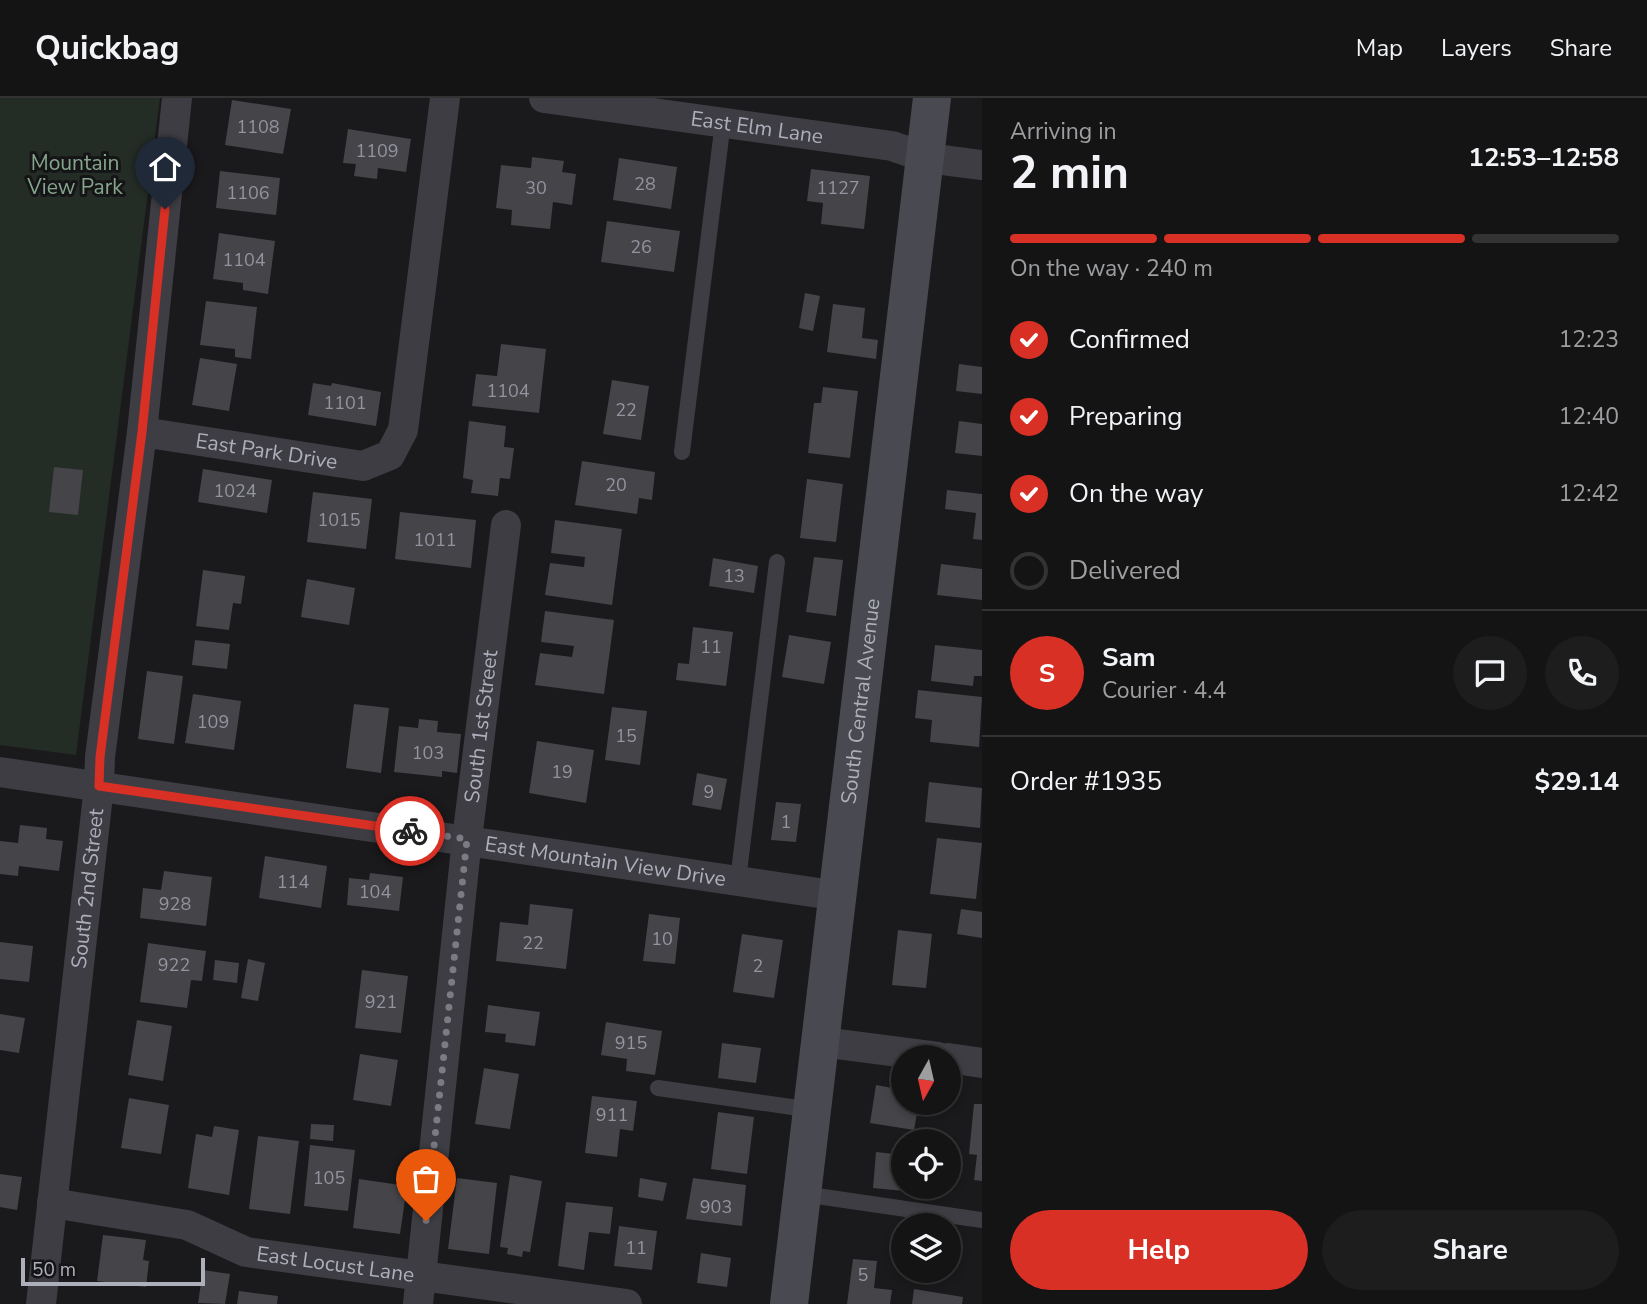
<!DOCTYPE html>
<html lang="en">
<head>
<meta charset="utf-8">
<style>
  :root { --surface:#141415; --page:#1d1d1e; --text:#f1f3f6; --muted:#9d9ea0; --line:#333334; --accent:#d93025 }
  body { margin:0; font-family:"Nunito Sans",sans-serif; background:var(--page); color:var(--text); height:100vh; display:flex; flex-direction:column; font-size:26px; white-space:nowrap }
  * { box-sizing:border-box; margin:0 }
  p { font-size:23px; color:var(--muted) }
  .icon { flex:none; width:38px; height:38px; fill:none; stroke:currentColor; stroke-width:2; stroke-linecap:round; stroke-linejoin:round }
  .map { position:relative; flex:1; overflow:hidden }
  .panel { display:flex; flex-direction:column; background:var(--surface); width:665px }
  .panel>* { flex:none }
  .needle { width:46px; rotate:188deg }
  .controls { position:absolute; left:891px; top:947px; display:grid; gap:14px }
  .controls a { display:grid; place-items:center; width:70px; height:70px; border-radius:50%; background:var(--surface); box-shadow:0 4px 10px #0003,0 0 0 2px var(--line); font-size:35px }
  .scale { position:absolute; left:21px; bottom:18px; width:184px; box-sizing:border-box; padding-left:7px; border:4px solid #adafbb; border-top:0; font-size:19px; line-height:24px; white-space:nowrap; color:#adafbb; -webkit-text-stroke:5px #151517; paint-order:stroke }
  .pin { position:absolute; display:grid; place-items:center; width:60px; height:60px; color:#fff; margin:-72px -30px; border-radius:50% 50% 50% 0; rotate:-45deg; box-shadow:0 0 7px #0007 }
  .pin .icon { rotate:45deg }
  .courier { position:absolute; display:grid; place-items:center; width:70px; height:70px; margin:-35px; border:5px solid #d93025; border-radius:50%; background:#fff; color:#222; box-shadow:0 2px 9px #0007 }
  .overview em { font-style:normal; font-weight:700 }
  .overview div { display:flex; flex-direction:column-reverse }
  .overview { display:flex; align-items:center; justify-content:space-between; height:119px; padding:0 28px }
  h1 { font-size:46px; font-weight:700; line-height:52px }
  .bar { display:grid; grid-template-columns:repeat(4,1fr); gap:10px 7px; align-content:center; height:84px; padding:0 28px }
  .bar i { height:9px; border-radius:5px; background:var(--line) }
  .bar .current { background:var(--accent) }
  .bar p { grid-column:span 4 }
  .line { display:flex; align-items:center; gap:18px; padding:0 28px; border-top:2px solid var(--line) }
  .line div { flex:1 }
  .round { display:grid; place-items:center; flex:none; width:74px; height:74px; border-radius:37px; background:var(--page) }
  ol { padding:0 28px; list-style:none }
  li { display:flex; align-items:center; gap:21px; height:77px }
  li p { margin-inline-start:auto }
  li .icon { padding:7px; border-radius:50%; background:var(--accent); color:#fff; stroke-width:4 }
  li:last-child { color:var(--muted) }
  li i { width:38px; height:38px; border:4px solid var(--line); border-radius:50% }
  .cta { display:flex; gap:14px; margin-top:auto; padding:14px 28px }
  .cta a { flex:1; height:80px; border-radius:42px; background:var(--accent); color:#fff; font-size:28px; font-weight:700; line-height:80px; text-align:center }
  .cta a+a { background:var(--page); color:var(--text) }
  header { display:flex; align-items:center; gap:42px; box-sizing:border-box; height:98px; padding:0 35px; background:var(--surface); border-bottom:2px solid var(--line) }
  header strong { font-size:33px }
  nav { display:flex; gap:38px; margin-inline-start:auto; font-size:24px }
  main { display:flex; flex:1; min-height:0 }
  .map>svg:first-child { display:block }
</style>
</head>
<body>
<header>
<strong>Quickbag</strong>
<nav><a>Map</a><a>Layers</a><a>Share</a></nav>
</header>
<main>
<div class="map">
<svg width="982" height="1206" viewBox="0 0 982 1206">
  <rect width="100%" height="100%" fill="#1a1a1c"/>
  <!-- green -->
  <path fill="#242c26" d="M0,0h160l-84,657 -76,-10z"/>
  <!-- building -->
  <path fill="#444449" d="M232,2l59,9 -8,45 -58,-9z
    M348,31l63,10 -5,33 -28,-4 -1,11 -23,-3 2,-12 -13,-1z
    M532,59l32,4 -2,11 14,2 -4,31 -19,-3 -3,27 -39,-4 1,-15 -16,-2 5,-43 30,3z
    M619,60l58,9 -6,42 -58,-9z
    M811,71l59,7 -6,53 -43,-5 2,-21 -16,-2z
    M220,73l60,7 -4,37 -60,-7z
    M607,123l73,10 -6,41 -73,-10z
    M219,135l56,8 -7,53 -25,-4v-7l-30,-4z
    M805,195l15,3 -7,35 -14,-3z
    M206,203l51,6 -6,52 -16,-2v-8l-35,-4z
    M833,206l32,4 -3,30 16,2 -2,19 -49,-7z
    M501,246l45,5 -7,64 -67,-7 4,-32 21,2z
    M200,260l37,6 -8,47 -37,-6z
    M959,266l23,3v27l-26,-3z
    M612,282l37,6 -8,54 -38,-6z
    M313,285l18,3 1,-3 49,9 -5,34 -68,-11z
    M823,289l35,4 -8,67 -42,-5 6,-50h7z
    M469,323l37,5 -2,21 10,1 -4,31 -10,-1 -2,18 -27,-3 2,-13 -10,-2z
    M959,323l23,3v32l-27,-3z
    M582,363l73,11 -3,28 -13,-2 -2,16 -62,-9z
    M54,369l29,3 -5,45 -29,-3z
    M203,371l69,11 -5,33 -69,-11z
    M807,381l36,5 -7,58 -36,-4z
    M947,392l35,4v46l-9,-1 3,-26 -31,-4z
    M313,394l59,7 -6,50 -59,-7z
    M400,414l76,8 -5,48 -76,-9z
    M555,422l67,9 -10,76 -67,-10 5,-32 34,4 1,-10 -34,-4z
    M814,459l29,3 -7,56 -30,-4z
    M713,460l45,8 -4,27 -45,-7z
    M941,466l41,5v31l-45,-5z
    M203,472l42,6 -4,28 -8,-1 -4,27 -33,-4z
    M307,481l48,9 -6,37 -48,-8z
    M545,513l69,9 -10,74 -69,-9 5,-32 32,4 2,-11 -33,-4z
    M693,529l40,5 -7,54 -50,-6 2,-17 11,1z
    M789,537l42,7 -7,42 -42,-7z
    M195,542l35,4 -3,25 -35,-4z
    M935,547l47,5v26h-8l-1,10 -42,-5z
    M147,573l36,5 -9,68 -36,-5z
    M918,592l64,7 -3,50 -49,-5 2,-22 -17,-2z
    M193,596l48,7 -7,49 -49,-7z
    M354,606l35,4 -8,65 -35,-5z
    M612,609l35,4 -7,54 -35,-5z
    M419,621l19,2 -1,11 24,2 -4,39 -15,-2v6l-48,-5 5,-46 19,2z
    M537,643l57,9 -8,53 -57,-10z
    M697,675l30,6 -6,31 -29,-5z
    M929,684l53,6 -2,40 -55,-6z
    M776,704l25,2 -5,38 -25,-2z
    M20,727l27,3 -1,11 17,2 -4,30 -40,-5 -1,10 -18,-2v-33l18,2z
    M937,740l45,5 -6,56 -46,-5z
    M265,758l62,10 -6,42 -62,-10z
    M164,773l48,6 -6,49 -66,-8 3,-30 18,2z
    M370,775l33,4 -4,34 -52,-6 2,-27 20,2z
    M530,806l43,5 -7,60 -70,-8 4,-39 28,3z
    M961,811l21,3v26l-25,-4z
    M649,816l31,4 -5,46 -32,-3z
    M898,832l34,4 -6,54 -34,-3z
    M742,836l41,6 -9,58 -41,-6z
    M0,844l33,4 -4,36 -29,-3z
    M148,845l58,8 -4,30 -11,-1 -4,28 -47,-6z
    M248,861l17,4 -7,38 -17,-3z
    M215,862l24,3 -2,20 -24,-3z
    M362,872l46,6 -7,57 -46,-5z
    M488,907l52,7 -5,34 -30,-4 1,-8 -21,-2z
    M0,916l25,4 -6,35 -19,-3z
    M137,922l35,6 -9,55 -35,-6z
    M606,924l56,9 -7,44 -29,-4 1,-12 -26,-4z
    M722,945l39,5 -5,35 -38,-5z
    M360,956l38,6 -7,46 -38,-6z
    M484,970l35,6 -9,55 -35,-5z
    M876,987l27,5v12h16l-5,28 -44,-7z
    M592,998l45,5 -4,30 -13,-2 -3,28 -32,-4z
    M129,1000l40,7 -8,49 -40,-6z
    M974,1006h8v77l-8,-1 3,-25 -8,-1z
    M718,1014l36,5 -7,57 -36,-5z
    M311,1026l23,1 -1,16 -23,-2z
    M214,1028l25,4 -10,65 -41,-7 8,-54 16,3z
    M258,1038l41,5 -9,73 -41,-5z
    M310,1047l45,5 -7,61 -44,-5z
    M876,1054l27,3 1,36 -31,-3z
    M0,1076l22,3 -5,33 -17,-3z
    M510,1077l32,6 -12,71 -7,-1 -1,6 -15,-3 1,-6 -8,-1z
    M457,1080l40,5 -8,71 -41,-5z
    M640,1080l27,5 -4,18 -25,-4z
    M693,1080l53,7 -4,41 -56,-7z
    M359,1081l48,7 -7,48 -47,-6z
    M566,1104l47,5 -3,27 -21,-2 -5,38 -26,-4z
    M619,1128l38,5 -5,39 -38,-4z
    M103,1137l43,5 -3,20 6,1 -3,26 -49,-6z
    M701,1155l30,5 -4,29 -30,-4z
    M853,1161l24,2 -3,27 18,2 -2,14h-43z
    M203,1172l27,4 -5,30 -27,-1z
    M914,1191l49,8 -1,7h-50z
    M239,1193l39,5 -1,8h-40z"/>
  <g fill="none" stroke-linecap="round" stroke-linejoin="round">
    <!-- lane -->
    <path stroke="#3d3d43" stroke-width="16" d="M682,354l41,-330
      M738,782l39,-318
      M658,990l155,22
      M803,1096l179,26"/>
    <!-- street -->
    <g stroke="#3d3d43" stroke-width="30">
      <path id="s1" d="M544,0l348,48 35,12 55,7"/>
      <path id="s2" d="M142,334l221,34 27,-11 13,-25 42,-332"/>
      <path id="s3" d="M0,674l839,124"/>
      <path d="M822,944l116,15"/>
      <path d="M948,960l34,5"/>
      <path id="s4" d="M52,1105l135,22 59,27 381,52"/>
      <path id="s5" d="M41,1206l58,-518 1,-29 42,-325 35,-334"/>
      <path id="s6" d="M418,1206l49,-465 39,-314"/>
    </g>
    <!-- secondary -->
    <path stroke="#494a51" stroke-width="38" id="s7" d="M789,1206l143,-1206"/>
  </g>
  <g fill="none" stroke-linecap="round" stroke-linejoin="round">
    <!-- done -->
    <path stroke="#7a7b83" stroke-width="7" stroke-dasharray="0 12.6" d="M410,733l57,8 -41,382"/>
    <!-- route -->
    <path stroke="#d93025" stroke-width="9" d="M165,111l-23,223 -42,325 -1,29 311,45"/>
  </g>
  <g text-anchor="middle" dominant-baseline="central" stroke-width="6" stroke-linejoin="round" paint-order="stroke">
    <!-- number labels -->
    <g font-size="18" fill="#93949e">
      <text x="258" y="29">1108</text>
      <text x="377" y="53">1109</text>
      <text x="645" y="86">28</text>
      <text x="536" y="90">30</text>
      <text x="838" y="90">1127</text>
      <text x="248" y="95">1106</text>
      <text x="641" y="149">26</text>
      <text x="244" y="162">1104</text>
      <text x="508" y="293">1104</text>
      <text x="345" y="305">1101</text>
      <text x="626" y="312">22</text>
      <text x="616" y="387">20</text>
      <text x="235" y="393">1024</text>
      <text x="339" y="422">1015</text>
      <text x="435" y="442">1011</text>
      <text x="734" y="478">13</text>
      <text x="711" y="549">11</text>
      <text x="213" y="624">109</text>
      <text x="626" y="638">15</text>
      <text x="428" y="655">103</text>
      <text x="562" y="674">19</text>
      <text x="709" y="694">9</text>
      <text x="786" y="724">1</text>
      <text x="293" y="784">114</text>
      <text x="375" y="794">104</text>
      <text x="175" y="806">928</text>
      <text x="662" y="841">10</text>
      <text x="533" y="845">22</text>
      <text x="174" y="867">922</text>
      <text x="758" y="868">2</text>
      <text x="381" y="904">921</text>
      <text x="631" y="945">915</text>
      <text x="612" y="1017">911</text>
      <text x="329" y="1080">105</text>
      <text x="716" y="1109">903</text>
      <text x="636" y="1150">11</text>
      <text x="863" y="1177">5</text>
    </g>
    <!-- street labels -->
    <g font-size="21" fill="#adafbb" stroke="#151517">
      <text stroke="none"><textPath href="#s1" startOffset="215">East Elm Lane</textPath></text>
      <text stroke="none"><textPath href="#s2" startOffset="126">East Park Drive</textPath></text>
      <text stroke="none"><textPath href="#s7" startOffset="607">South Central Avenue</textPath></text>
      <text stroke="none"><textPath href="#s6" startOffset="581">South 1st Street</textPath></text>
      <text stroke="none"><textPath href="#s3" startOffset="612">East Mountain View Drive</textPath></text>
      <text stroke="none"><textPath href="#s5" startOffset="418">South 2nd Street</textPath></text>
      <text stroke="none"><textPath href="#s4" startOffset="292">East Locust Lane</textPath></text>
    </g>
    <!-- park labels -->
    <g font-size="21" fill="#85a58c" stroke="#151517">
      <text x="75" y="65">Mountain<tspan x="75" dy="24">View Park</tspan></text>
    </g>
  </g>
</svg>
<div class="controls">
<a><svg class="needle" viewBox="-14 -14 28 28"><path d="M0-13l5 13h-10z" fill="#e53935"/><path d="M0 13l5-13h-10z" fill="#9d9ea0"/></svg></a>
<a><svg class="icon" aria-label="locate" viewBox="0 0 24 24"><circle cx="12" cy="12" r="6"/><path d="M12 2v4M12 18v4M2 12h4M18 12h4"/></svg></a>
<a><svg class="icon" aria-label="layers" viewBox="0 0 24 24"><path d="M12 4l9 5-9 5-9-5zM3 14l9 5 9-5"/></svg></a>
</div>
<div class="scale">50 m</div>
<div class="pin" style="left:426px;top:1123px;background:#ea580c"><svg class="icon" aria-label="bag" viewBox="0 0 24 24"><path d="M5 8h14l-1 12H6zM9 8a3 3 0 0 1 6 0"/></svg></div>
<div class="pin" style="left:165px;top:111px;background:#1f2937"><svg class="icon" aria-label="home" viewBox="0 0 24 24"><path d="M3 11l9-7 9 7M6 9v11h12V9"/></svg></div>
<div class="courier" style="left:410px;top:733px"><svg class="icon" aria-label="bike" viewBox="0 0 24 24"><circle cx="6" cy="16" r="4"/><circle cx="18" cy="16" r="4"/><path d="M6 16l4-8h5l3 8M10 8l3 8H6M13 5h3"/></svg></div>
</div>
<section class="panel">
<div class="overview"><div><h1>2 min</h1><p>Arriving in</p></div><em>12:53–12:58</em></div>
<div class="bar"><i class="current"></i><i class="current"></i><i class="current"></i><i></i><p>On the way · 240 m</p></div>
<ol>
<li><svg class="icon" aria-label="check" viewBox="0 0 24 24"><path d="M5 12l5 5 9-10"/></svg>Confirmed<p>12:23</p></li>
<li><svg class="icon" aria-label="check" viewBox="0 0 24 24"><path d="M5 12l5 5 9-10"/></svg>Preparing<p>12:40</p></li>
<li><svg class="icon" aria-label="check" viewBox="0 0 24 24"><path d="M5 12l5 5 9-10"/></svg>On the way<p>12:42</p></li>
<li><i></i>Delivered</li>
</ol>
<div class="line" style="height:126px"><b class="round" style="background:var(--accent);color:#fff">S</b><div><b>Sam</b><p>Courier · 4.4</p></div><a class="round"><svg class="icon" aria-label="chat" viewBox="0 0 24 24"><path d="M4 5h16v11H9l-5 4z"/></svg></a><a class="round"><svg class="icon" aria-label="phone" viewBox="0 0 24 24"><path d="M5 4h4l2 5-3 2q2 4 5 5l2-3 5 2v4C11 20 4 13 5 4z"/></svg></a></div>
<div class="line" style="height:91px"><div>Order #1935</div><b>$29.14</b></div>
<div class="cta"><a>Help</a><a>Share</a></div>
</section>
</main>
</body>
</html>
